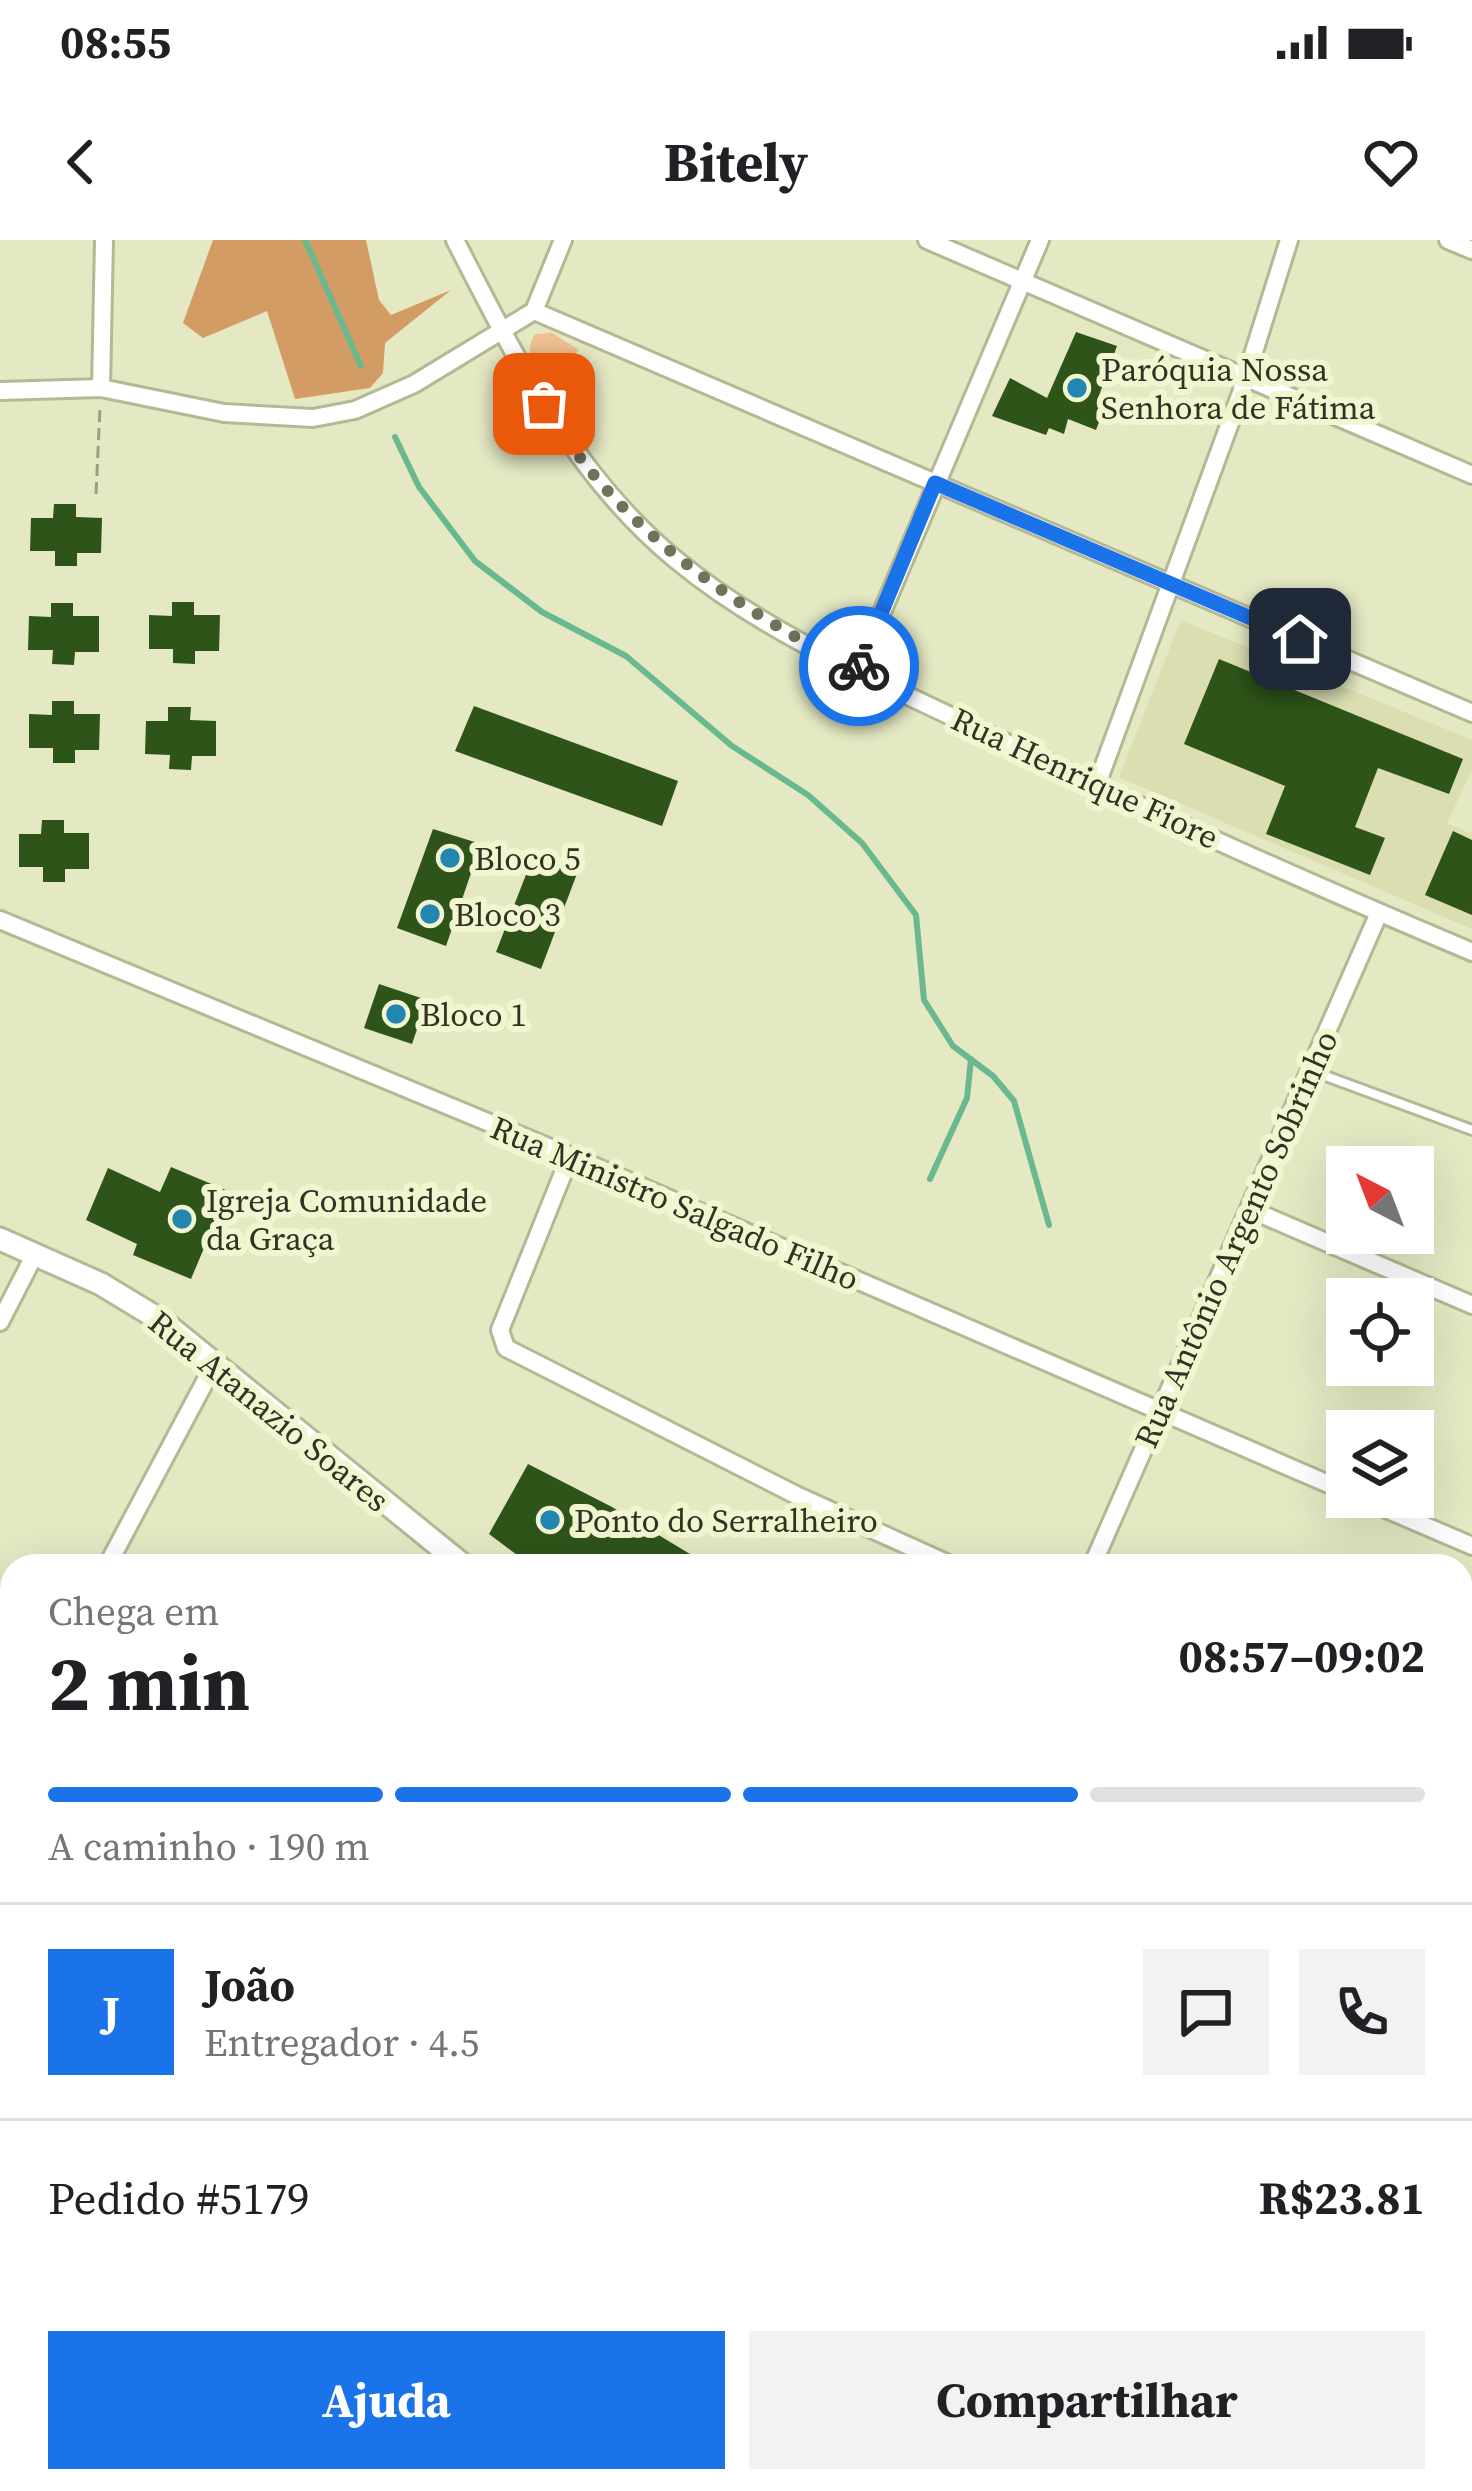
<!DOCTYPE html>
<html lang="pt">
<head>
<meta charset="utf-8">
<style>
  :root { --surface:#fff; --page:#f2f2f2; --text:#202124; --muted:#757577; --line:#e0e0e0; --accent:#1a73e8 }
  body { margin:0; font-family:"Source Serif 4",serif; background:var(--page); color:var(--text); height:100vh; display:flex; flex-direction:column; font-size:45px; white-space:nowrap }
  * { box-sizing:border-box; margin:0 }
  p { font-size:39px; color:var(--muted) }
  .icon { flex:none; width:66px; height:66px; fill:none; stroke:currentColor; stroke-width:2; stroke-linecap:round; stroke-linejoin:round }
  .map { position:relative; flex:1; overflow:hidden }
  .details { position:absolute; left:0px; top:1314px; width:1473px; height:939px; display:flex; flex-direction:column; background:var(--surface); border-radius:36px 36px 0 0; box-shadow:0 12px 48px #0002 }
  .details>* { flex:none }
  .needle { width:78px; rotate:318deg }
  .fabs { position:absolute; left:1326px; top:906px; display:grid; gap:24px }
  .fabs a { display:grid; place-items:center; width:108px; height:108px; border-radius:0px; background:var(--surface); box-shadow:0 12px 48px #0002; font-size:60px }
  .pin { position:absolute; display:grid; place-items:center; width:102px; height:102px; color:#fff; margin:-51px; border-radius:24px; box-shadow:0 6px 18px #0006 }
  .courier { position:absolute; display:grid; place-items:center; width:120px; height:120px; margin:-60px; border:9px solid #1a73e8; border-radius:50%; background:#fff; color:#222; box-shadow:0 3px 15px #0007 }
  .overview em { font-style:normal; font-weight:700 }
  .overview div { display:flex; flex-direction:column-reverse }
  .overview { display:flex; align-items:center; justify-content:space-between; height:204px; padding:0 48px }
  h1 { font-size:78px; font-weight:700; line-height:90px }
  .bar { display:grid; grid-template-columns:repeat(4,1fr); gap:18px 12px; align-content:center; height:144px; padding:0 48px }
  .bar i { height:15px; border-radius:9px; background:var(--line) }
  .bar .on { background:var(--accent) }
  .bar p { grid-column:span 4 }
  .line { display:flex; align-items:center; gap:30px; padding:0 48px; border-top:3px solid var(--line) }
  .line div { flex:1 }
  .round { display:grid; place-items:center; flex:none; width:126px; height:126px; border-radius:0px; background:var(--page) }
  .cta { display:flex; gap:24px; margin-top:auto; padding:24px 48px }
  .cta a { flex:1; height:138px; border-radius:0px; background:var(--accent); color:#fff; font-size:48px; font-weight:700; line-height:138px; text-align:center }
  .cta a+a { background:var(--page); color:var(--text) }
  .status { display:flex; justify-content:space-between; align-items:center; height:84px; padding:0 60px; background:var(--surface); direction:ltr }
  .status svg { height:33px; fill:currentColor }
  header { display:flex; justify-content:space-between; align-items:center; height:156px; padding:0 48px; background:var(--surface); font-size:54px; font-weight:700 }
  .map>svg:first-child { display:block }
</style>
</head>
<body>
<div class="status"><b>08:55</b><svg viewBox="0 0 49 12"><path d="M0 12V9h3v3zM5 12V6h3v6zM10 12V3h3v9zM15 12V0h3v12zM26 1h20v11H26zM47 4h2v5h-2z"/></svg></div>
<header><svg class="icon" aria-label="back" viewBox="0 0 24 24"><path d="M15 5l-7 7 7 7"/></svg>Bitely<svg class="icon" aria-label="heart" viewBox="0 0 24 24"><path d="M12 20l-8-8c-3-5 5-10 8-4 3-6 11-1 8 4z"/></svg></header>
<div class="map">
<svg width="1472" height="2251" viewBox="0 0 1472 2251">
  <rect width="100%" height="100%" fill="#e4e8c3"/>
  <!-- built -->
  <path fill="#dadeb1" d="M1181,380l291,120v30l-25,53 25,11v95l-353,-152z"/>
  <!-- green -->
  <path fill="#efbf91" d="M552,93l27,17 -34,31c-12,-16 -21,-28 -10,-47z"/>
  <!-- forest -->
  <path fill="#d39c64" d="M213,0h153l13,60 12,15 60,-25 -66,53 -2,30 -13,15 -75,11 -28,-88 -64,27 -20,-15z
    M244,2241h203l15,10h-223z"/>
  <g fill="none" stroke-linecap="round" stroke-linejoin="round">
    <!-- stream -->
    <path stroke="#6ab890" stroke-width="6" d="M305,0l56,126
      M395,197l24,50 56,74 67,51 84,44 106,90 76,49 54,48 54,72 8,85 29,46 40,30 21,25 35,124
      M930,939l37,-81 4,-39"/>
  </g>
  <!-- building -->
  <path fill="#2e5419" d="M1076,92l41,14 -20,55 8,5 -9,24 -28,-11 -4,15 -15,-6 -3,7 -54,-19 18,-38 37,20z
    M54,264h22v13l26,1 -1,35h-24v13h-22v-15h-25l1,-33h22z
    M172,362h22v13h26l-1,36h-24v13l-22,-1v-14h-24v-34l23,1z
    M51,363h22v13h26v36h-24l-1,13 -22,-1 1,-14h-25l1,-34 22,1z
    M1219,419l244,100 -14,35 -71,-26 -23,59 30,11 -15,37 -104,-41 19,-48 -101,-42z
    M52,461h22v13h26l-1,36h-24v13h-22v-15h-24v-34l23,1z
    M474,466l204,75 -16,45 -207,-75z
    M168,467h23l-1,13 26,1v35h-24l-1,14 -22,-1 1,-14 -25,-1 1,-33h22z
    M42,580h22v13h25v36h-24v13h-22v-15h-24v-33h22z
    M433,589l48,15 -35,102 -49,-18z
    M1453,591l19,9v75l-47,-20z
    M534,614l44,17 -37,98 -45,-17z
    M379,744l48,16 -15,44 -48,-16z
    M171,927l57,24 -37,88 -58,-24 4,-11 -51,-24 22,-52 52,24z
    M528,1224l84,43 98,59h-178l-43,-32z"/>
  <g fill="none" stroke-linecap="round" stroke-linejoin="round">
    <defs>
      <path id="lane" d="M1312,831l160,59"/>
      <path id="street" d="M455,0c59,115 118,235 220,319 83,69 187,115 284,161 168,82 340,159 513,232
        M927,0l545,235
        M1448,0l24,10
        M534,71l938,402
        M101,148l3,-148
        M0,151l101,-3 123,25 89,5 42,-8 59,-26 120,-73 29,-71
        M857,431l183,-431
        M1096,547l145,-394 48,-153
        M0,680l584,242 763,330
        M570,916l-70,174 6,18 290,147 157,71
        M1249,969l223,96
        M0,1082l35,-68
        M1358,1257l114,49
        M107,1326l109,-205
        M1092,1326l287,-653
        M0,1527l12,-23
        M0,1721l12,5
        M0,1969l12,7
        M1461,2129l11,3
        M476,2241l16,10
        M1086,2241l31,10
        M1024,2251l4,-10"/>
      <path id="secondary" d="M0,999l101,45 61,37 302,245
        M1461,1541l11,-24
        M1461,1817l11,5
        M1461,2186l11,-27
        M0,2229l12,7
        M22,2241l18,10
        M67,2251l4,-10
        M1435,2251l4,-10"/>
    </defs>
    <!-- lane casing -->
    <use href="#lane" stroke="#b4b894" stroke-width="14"/>
    <!-- street casing -->
    <use href="#street" stroke="#b4b894" stroke-width="22"/>
    <!-- secondary casing -->
    <use href="#secondary" stroke="#b4b894" stroke-width="27"/>
    <!-- path -->
    <path stroke="#9d9f84" stroke-width="3" stroke-dasharray="12 6" stroke-linecap="butt" d="M96,254l4,-86"/>
    <!-- lane -->
    <use href="#lane" stroke="#fff" stroke-width="8"/>
    <!-- street -->
    <use href="#street" stroke="#fff" stroke-width="16"/>
    <!-- secondary -->
    <use href="#secondary" stroke="#fff" stroke-width="21"/>
  </g>
  <g fill="none" stroke-linecap="round" stroke-linejoin="round">
    <!-- done -->
    <path stroke="#70725c" stroke-width="12" stroke-dasharray="0 21.6" d="M544,164c73,125 188,201 313,267l2,-5"/>
    <!-- route -->
    <path stroke="#1a73e8" stroke-width="15" d="M859,426l76,-183 365,156"/>
  </g>
  <!-- markers -->
  <g fill="#2186b0" stroke="#f1f5d0" stroke-width="4.5">
    <circle cx="1077" cy="148" r="12"/>
    <circle cx="450" cy="618" r="12"/>
    <circle cx="430" cy="674" r="12"/>
    <circle cx="396" cy="774" r="12"/>
    <circle cx="182" cy="979" r="12"/>
    <circle cx="550" cy="1280" r="12"/>
  </g>
  <g text-anchor="middle" dominant-baseline="central" stroke-width="12" stroke-linejoin="round" paint-order="stroke">
    <!-- poi labels -->
    <g font-size="33" fill="#313224" stroke="#f1f5d0" text-anchor="start">
      <text x="1101" y="129">Paróquia Nossa<tspan x="1101" dy="38">Senhora de Fátima</tspan></text>
      <text x="474" y="618">Bloco 5</text>
      <text x="454" y="674">Bloco 3</text>
      <text x="420" y="774">Bloco 1</text>
      <text x="206" y="960">Igreja Comunidade<tspan x="206" dy="38">da Graça</tspan></text>
      <text x="574" y="1280">Ponto do Serralheiro</text>
    </g>
    <!-- street labels -->
    <g font-size="33" fill="#313224" stroke="#f1f5d0">
      <text transform="translate(1085 538) rotate(25)">Rua Henrique Fiore</text>
      <text transform="translate(675 963) rotate(23)">Rua Ministro Salgado Filho</text>
      <text transform="translate(1236 999) rotate(-66)">Rua Antônio Argento Sobrinho</text>
      <text transform="translate(269 1171) rotate(39)">Rua Atanazio Soares</text>
    </g>
  </g>
</svg>
<div class="fabs">
<a><svg class="needle" viewBox="-14 -14 28 28"><path d="M0-13l5 13h-10z" fill="#e53935"/><path d="M0 13l5-13h-10z" fill="#757577"/></svg></a>
<a><svg class="icon" aria-label="locate" viewBox="0 0 24 24"><circle cx="12" cy="12" r="6"/><path d="M12 2v4M12 18v4M2 12h4M18 12h4"/></svg></a>
<a><svg class="icon" aria-label="layers" viewBox="0 0 24 24"><path d="M12 4l9 5-9 5-9-5zM3 14l9 5 9-5"/></svg></a>
</div>
<div class="pin" style="left:544px;top:164px;background:#ea580c"><svg class="icon" aria-label="bag" viewBox="0 0 24 24"><path d="M5 8h14l-1 12H6zM9 8a3 3 0 0 1 6 0"/></svg></div>
<div class="pin" style="left:1300px;top:399px;background:#1f2937"><svg class="icon" aria-label="home" viewBox="0 0 24 24"><path d="M3 11l9-7 9 7M6 9v11h12V9"/></svg></div>
<div class="courier" style="left:859px;top:426px"><svg class="icon" aria-label="bike" viewBox="0 0 24 24"><circle cx="6" cy="16" r="4"/><circle cx="18" cy="16" r="4"/><path d="M6 16l4-8h5l3 8M10 8l3 8H6M13 5h3"/></svg></div>
<section class="details">
<div class="overview"><div><h1>2 min</h1><p>Chega em</p></div><em>08:57–09:02</em></div>
<div class="bar"><i class="on"></i><i class="on"></i><i class="on"></i><i></i><p>A caminho · 190 m</p></div>
<div class="line" style="height:216px"><b class="round" style="background:var(--accent);color:#fff">J</b><div><b>João</b><p>Entregador · 4.5</p></div><a class="round"><svg class="icon" aria-label="chat" viewBox="0 0 24 24"><path d="M4 5h16v11H9l-5 4z"/></svg></a><a class="round"><svg class="icon" aria-label="phone" viewBox="0 0 24 24"><path d="M5 4h4l2 5-3 2q2 4 5 5l2-3 5 2v4C11 20 4 13 5 4z"/></svg></a></div>
<div class="line" style="height:156px"><div>Pedido #5179</div><b>R$23.81</b></div>
<div class="cta"><a>Ajuda</a><a>Compartilhar</a></div>
</section>
</div>
</body>
</html>
